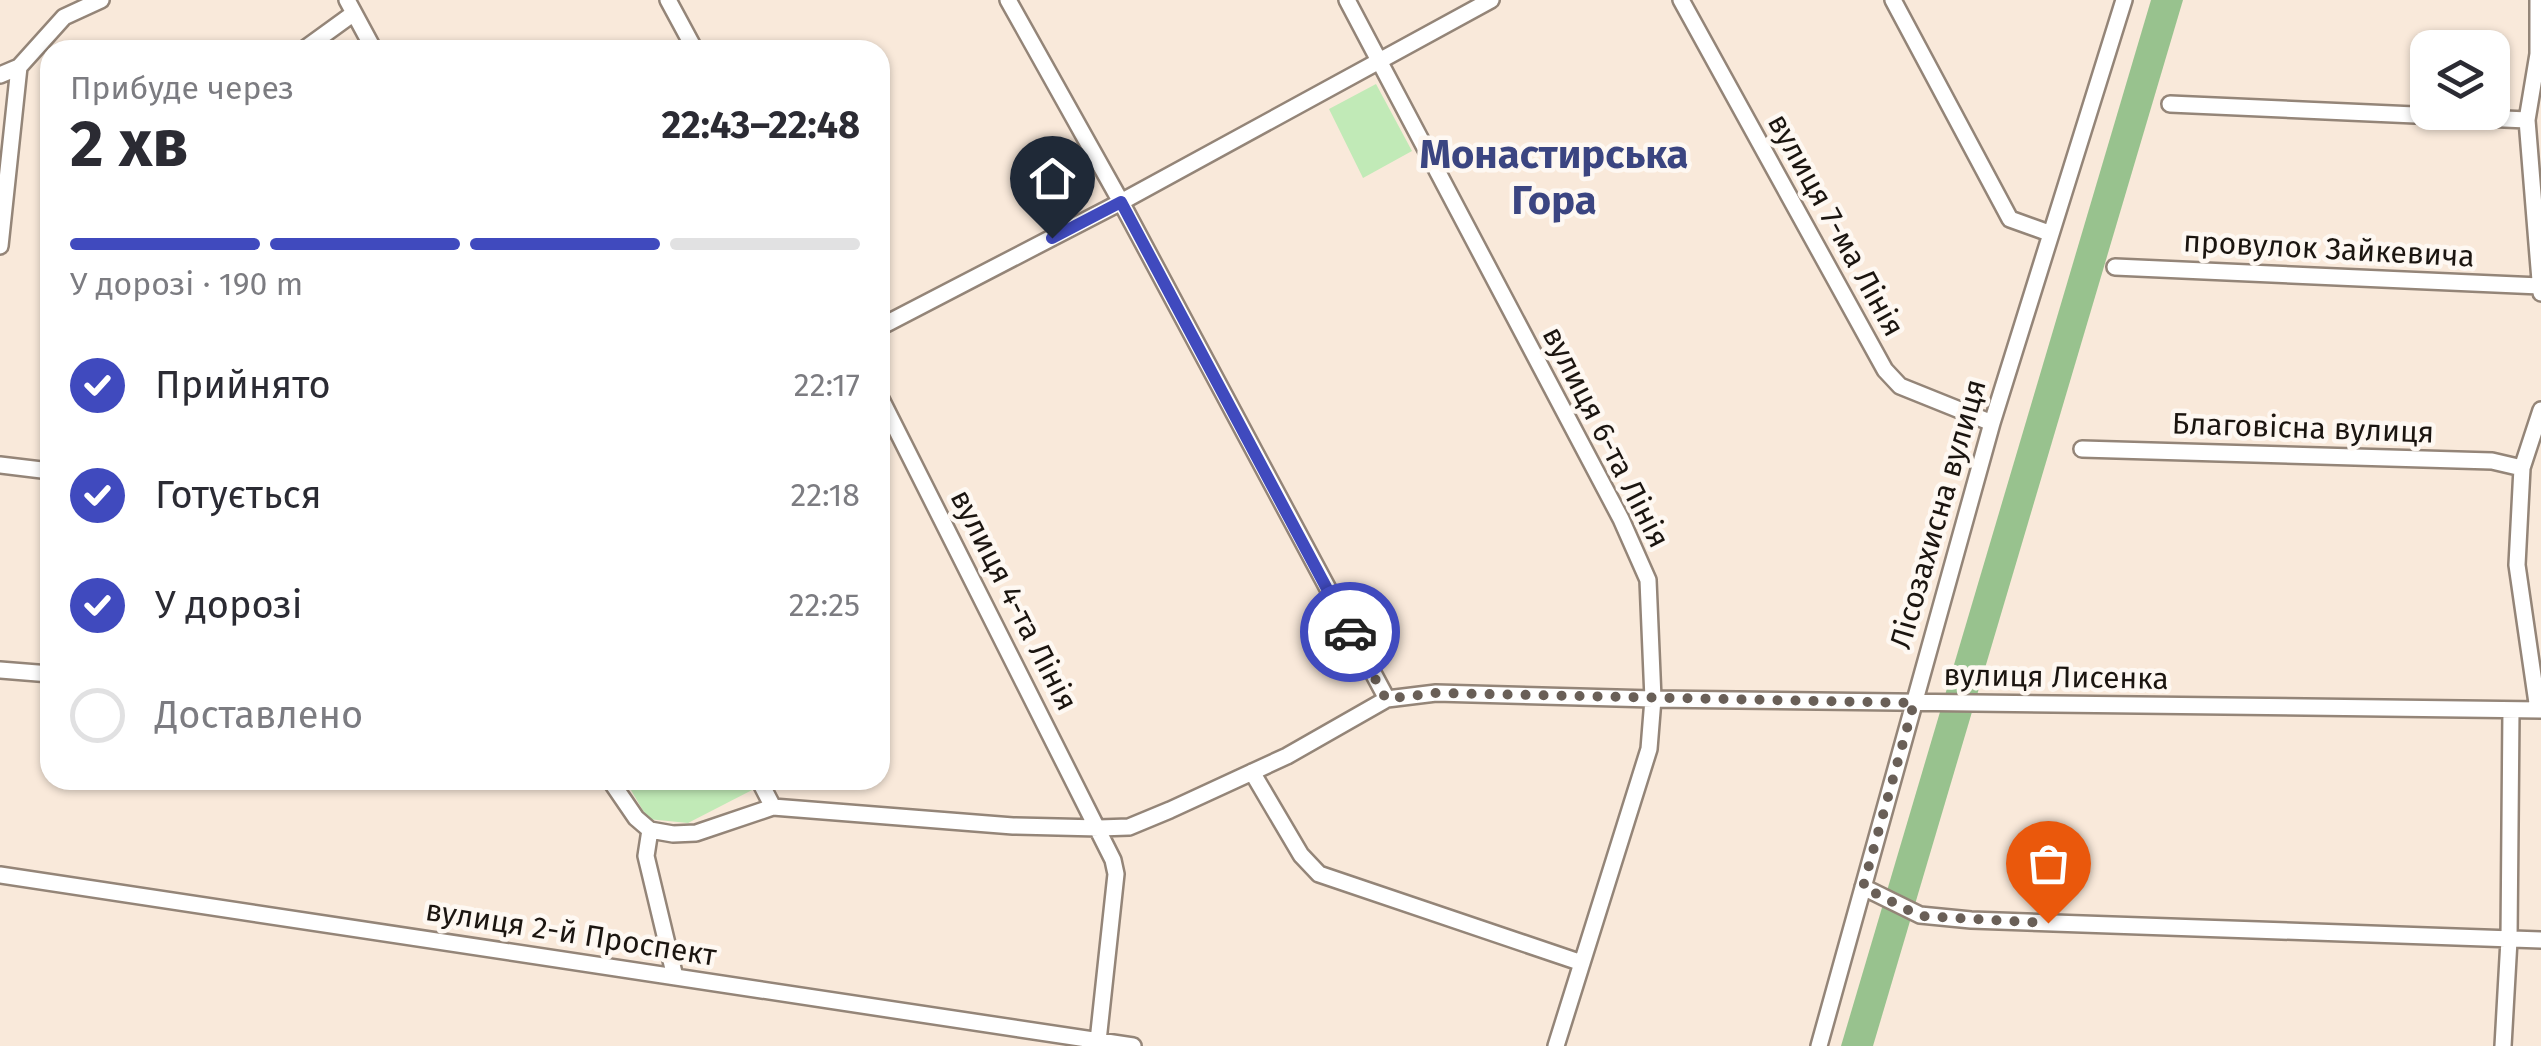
<!DOCTYPE html>
<html lang="uk">
<head>
<meta charset="utf-8">
<style>
  :root { --surface:#fff; --page:#f2f2f3; --text:#2b2b33; --muted:#7c7c81; --line:#e1e1e2; --accent:#404abe }
  body { margin:0; font-family:"Fira Sans",sans-serif; background:var(--page); color:var(--text); height:100vh; display:flex; flex-direction:column; font-size:38px; white-space:nowrap }
  * { box-sizing:border-box; margin:0 }
  p { font-size:32px; color:var(--muted) }
  .icon { flex:none; width:55px; height:55px; fill:none; stroke:currentColor; stroke-width:2; stroke-linecap:round; stroke-linejoin:round }
  .map { position:relative; flex:1; overflow:hidden }
  .details { position:absolute; left:40px; top:40px; width:850px; height:750px; display:flex; flex-direction:column; background:var(--surface); border-radius:30px; box-shadow:0 2px 8px #0004 }
  .details>* { flex:none }
  .fabs { position:absolute; left:2410px; top:30px; display:grid; gap:20px }
  .fabs a { display:grid; place-items:center; width:100px; height:100px; border-radius:20px; background:var(--surface); box-shadow:0 2px 8px #0004; font-size:50px }
  .pin { position:absolute; display:grid; place-items:center; width:85px; height:85px; color:#fff; margin:-102px -42px; border-radius:50% 50% 50% 0; rotate:-45deg; box-shadow:0 0 10px #0007 }
  .pin .icon { rotate:45deg }
  .courier { position:absolute; display:grid; place-items:center; width:100px; height:100px; margin:-50px; border:8px solid #404abe; border-radius:50%; background:#fff; color:#222; box-shadow:0 2px 12px #0007 }
  .summary em { font-style:normal; font-weight:700 }
  .summary div { display:flex; flex-direction:column-reverse }
  .summary { display:flex; align-items:center; justify-content:space-between; height:170px; padding:0 30px }
  h1 { font-size:65px; font-weight:700; line-height:75px }
  .bar { display:grid; grid-template-columns:repeat(4,1fr); gap:15px 10px; align-content:center; height:120px; padding:0 30px }
  .bar i { height:12px; border-radius:8px; background:var(--line) }
  .bar .current { background:var(--accent) }
  .bar p { grid-column:span 4 }
  ol { padding:0 30px; list-style:none }
  li { display:flex; align-items:center; gap:30px; height:110px }
  li p { margin-inline-start:auto }
  li .icon { padding:10px; border-radius:50%; background:var(--accent); color:#fff; stroke-width:4 }
  li:last-child { color:var(--muted) }
  li i { width:55px; height:55px; border:5px solid var(--line); border-radius:50% }
  .map>svg:first-child { display:block }
</style>
</head>
<body>
<div class="map">
<svg width="2541" height="1046" viewBox="0 0 2541 1046">
  <rect width="100%" height="100%" fill="#f9e9da"/>
  <!-- green -->
  <path fill="#c1eab7" d="M1376,84l36,67 -49,27 -34,-69z
    M625,780h127l4,8 -68,35 -40,-4z"/>
  <!-- forest -->
  <path fill="#98c28e" d="M2151,0h32l-310,1046h-32z"/>
  <g fill="none" stroke-linecap="round" stroke-linejoin="round">
    <defs>
      <path id="street" d="M347,0l27,50
        M668,0l27,50
        M1008,0l113,202 266,497
        M1347,0l274,519 27,61 5,119 -4,50 -93,297
        M1681,0l204,370 15,16 92,37
        M1893,0l117,219 39,14
        M2538,0v54l-11,66 14,173
        M303,50l51,-37
        M0,75l19,-8 45,-50 37,-17
        M2170,104l357,16
        M0,246l19,-179
        M2115,267l425,19
        M880,327l241,-125 370,-202
        M880,397l233,463 3,14 -18,167
        M2082,449l410,12 30,7
        M0,465l50,6
        M0,670l50,4
        M2538,710l-21,-145 5,-97 19,-58
        M1252,772l49,83 18,19 263,89
        M610,780l26,38 14,12 23,4 23,-1 77,-26 240,19 86,2 30,-1 41,-17 117,-54 100,-57 49,-6 217,6 888,11
        M759,780l14,27
        M650,830l-4,26 29,121
        M0,875l1133,171
        M1863,887l57,28 51,5 570,20
        M1819,1046l173,-623 132,-423
        M2503,1046l6,-106 2,-230"/>
    </defs>
    <!-- street casing -->
    <use href="#street" stroke="#948578" stroke-width="20"/>
    <!-- street -->
    <use href="#street" stroke="#fff" stroke-width="15"/>
  </g>
  <g fill="none" stroke-linecap="round" stroke-linejoin="round">
    <!-- done -->
    <path stroke="#695f57" stroke-width="10" stroke-dasharray="0 18" d="M1350,632l36,67 50,-6 478,10 -51,184 57,29 128,7"/>
    <!-- route -->
    <path stroke="#404abe" stroke-width="12" d="M1052,238l69,-36 229,430"/>
  </g>
  <g text-anchor="middle" dominant-baseline="central" stroke-width="9" stroke-linejoin="round" paint-order="stroke">
    <!-- street labels -->
    <g font-size="30" fill="#1b1510" stroke="#fef8f2">
      <text transform="translate(1836 225) rotate(61)">вулиця 7-ма Лінія</text>
      <text transform="translate(2329 249) rotate(3)">провулок Зайкевича</text>
      <text transform="translate(2303 428) rotate(2)">Благовісна вулиця</text>
      <text transform="translate(1606 437) rotate(63)">вулиця 6-та Лінія</text>
      <text transform="translate(1938 514) rotate(-74)">Лісозахисна вулиця</text>
      <text transform="translate(1014 600) rotate(63)">вулиця 4-та Лінія</text>
      <text transform="translate(2056 677) rotate(1)">вулиця Лисенка</text>
      <text transform="translate(571 933) rotate(9)">вулиця 2-й Проспект</text>
    </g>
    <!-- district labels -->
    <g font-size="40" font-weight="bold" fill="#3b4581" stroke="#fef8f2">
      <text x="1554" y="155">Монастирська<tspan x="1554" dy="46">Гора</tspan></text>
    </g>
  </g>
</svg>
<div class="fabs">
<a><svg class="icon" aria-label="layers" viewBox="0 0 24 24"><path d="M12 4l9 5-9 5-9-5zM3 14l9 5 9-5"/></svg></a>
</div>
<div class="pin" style="left:2048px;top:923px;background:#ea580c"><svg class="icon" aria-label="bag" viewBox="0 0 24 24"><path d="M5 8h14l-1 12H6zM9 8a3 3 0 0 1 6 0"/></svg></div>
<div class="pin" style="left:1052px;top:238px;background:#1f2937"><svg class="icon" aria-label="home" viewBox="0 0 24 24"><path d="M3 11l9-7 9 7M6 9v11h12V9"/></svg></div>
<div class="courier" style="left:1350px;top:632px"><svg class="icon" aria-label="car" viewBox="0 0 24 24"><path d="M5 17H2v-5l4-1 3-4h7l3 4 3 1v5h-3M9 17h6M6 11h13"/><circle cx="7" cy="17" r="2"/><circle cx="17" cy="17" r="2"/></svg></div>
<section class="details">
<div class="summary"><div><h1>2 хв</h1><p>Прибуде через</p></div><em>22:43–22:48</em></div>
<div class="bar"><i class="current"></i><i class="current"></i><i class="current"></i><i></i><p>У дорозі · 190 m</p></div>
<ol>
<li><svg class="icon" aria-label="check" viewBox="0 0 24 24"><path d="M5 12l5 5 9-10"/></svg>Прийнято<p>22:17</p></li>
<li><svg class="icon" aria-label="check" viewBox="0 0 24 24"><path d="M5 12l5 5 9-10"/></svg>Готується<p>22:18</p></li>
<li><svg class="icon" aria-label="check" viewBox="0 0 24 24"><path d="M5 12l5 5 9-10"/></svg>У дорозі<p>22:25</p></li>
<li><i></i>Доставлено</li>
</ol>
</section>
</div>
</body>
</html>
